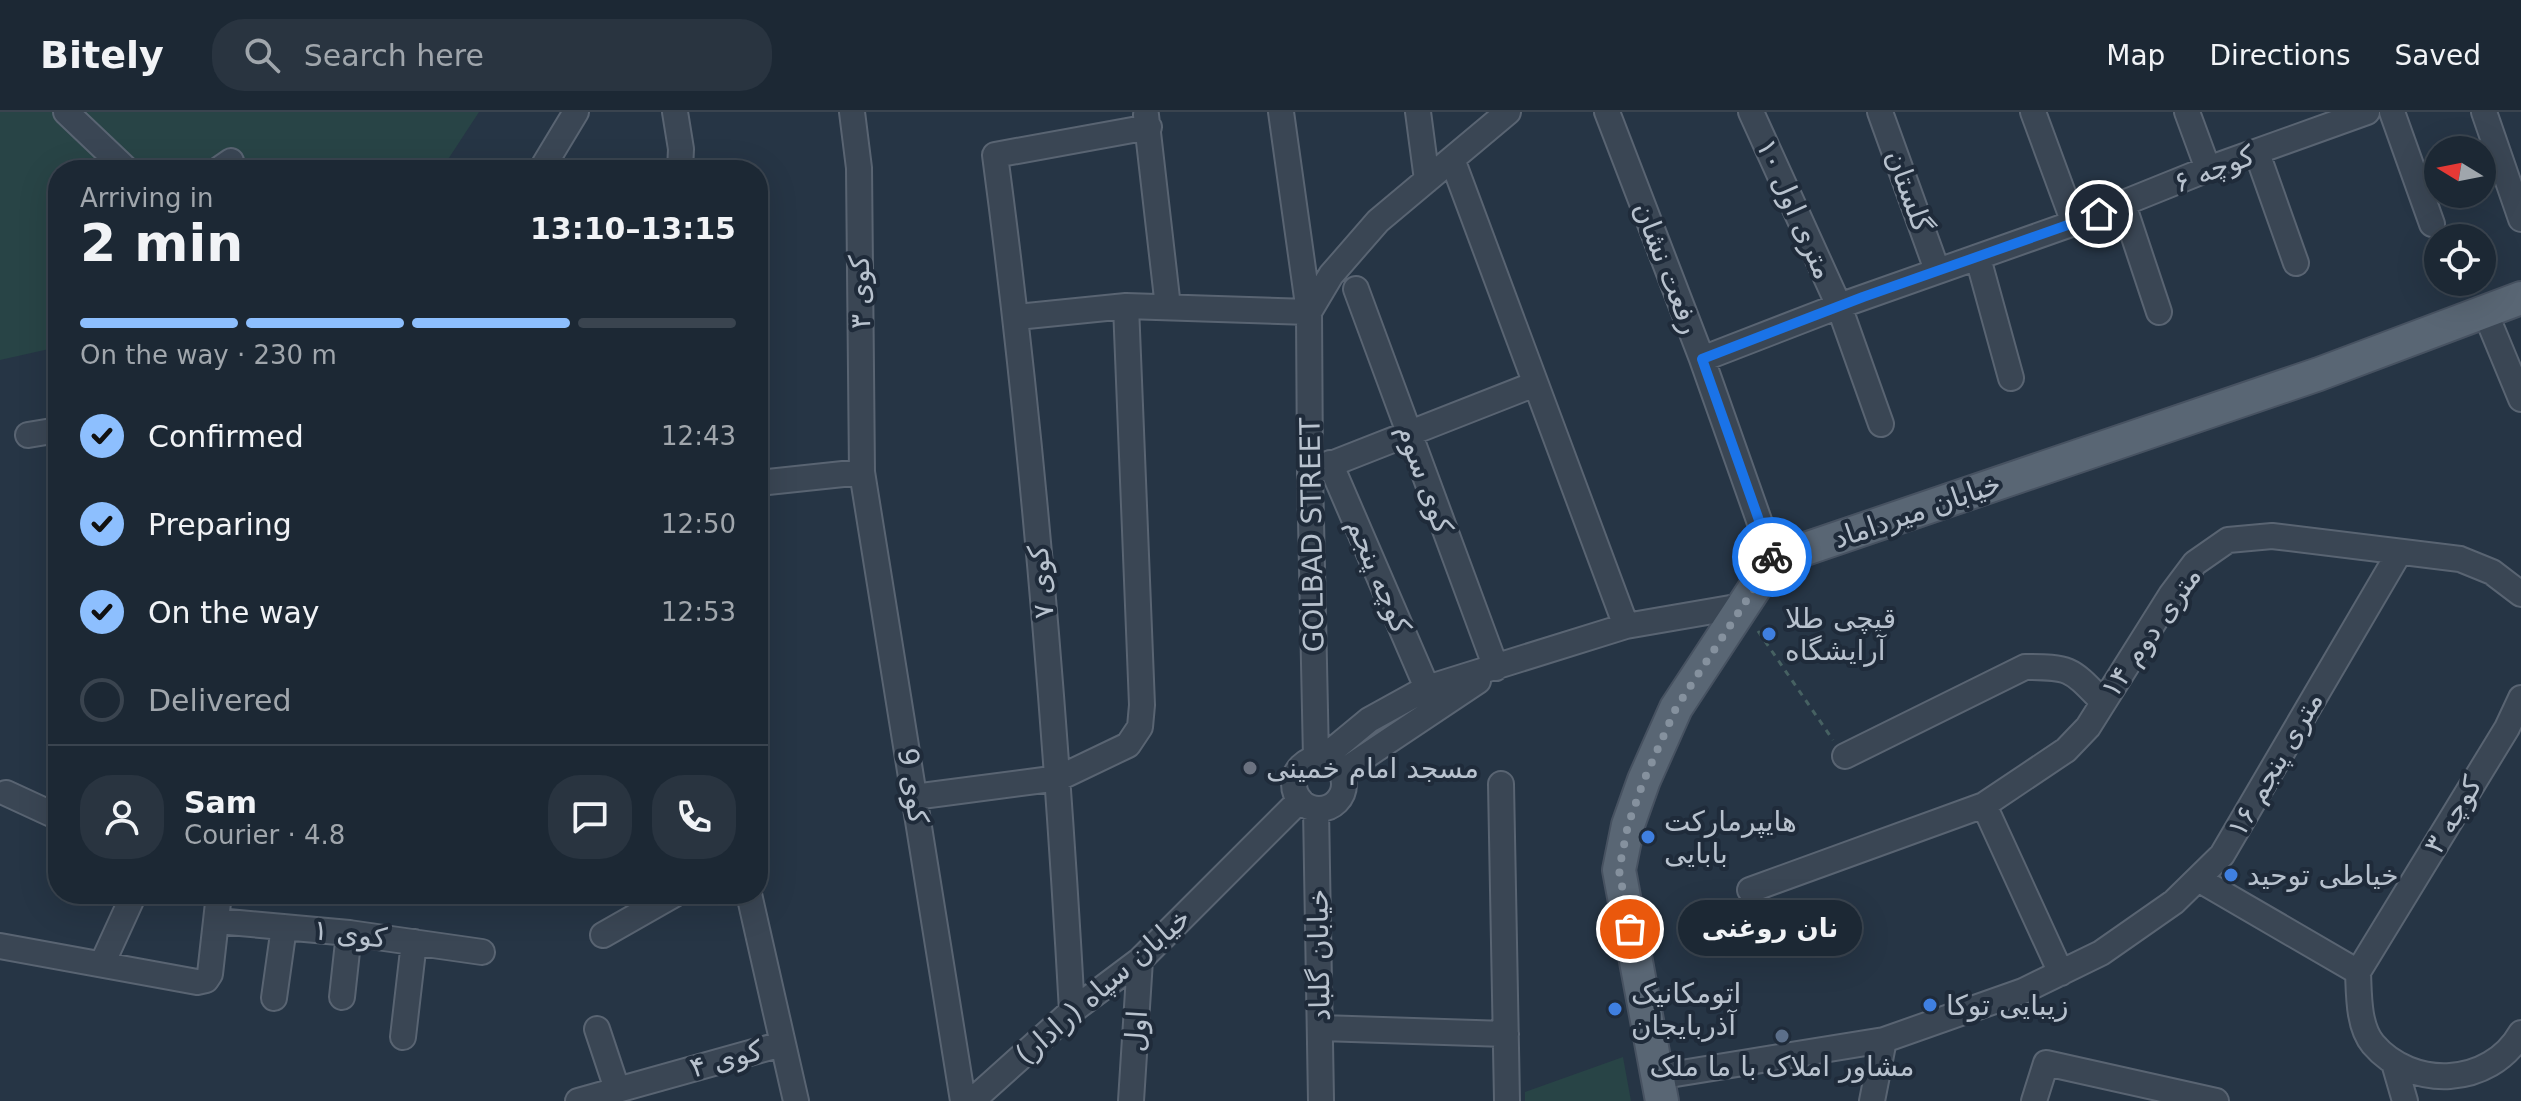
<!DOCTYPE html>
<html lang="en">
<head>
<meta charset="utf-8">
<style>
  :root { --surface:#1c2834; --page:#293440; --text:#f1f3f6; --muted:#a0a6ac; --line:#3a444f; --accent:#8dbffe }
  body { margin:0; font-family:"DejaVu Sans","Noto Sans Arabic",sans-serif; background:var(--page); color:var(--text); height:100vh; display:flex; flex-direction:column; font-size:30px; white-space:nowrap }
  * { box-sizing:border-box; margin:0 }
  p { font-size:26px; color:var(--muted) }
  .icon { flex:none; width:44px; height:44px; fill:none; stroke:currentColor; stroke-width:2; stroke-linecap:round; stroke-linejoin:round }
  .map { position:relative; flex:1; overflow:hidden }
  .panel { position:absolute; left:48px; top:48px; width:720px; height:744px; display:flex; flex-direction:column; background:var(--surface); border-radius:32px; box-shadow:0 8px 32px #0002,0 0 0 2px var(--line) }
  .panel>* { flex:none }
  .needle { width:52px; rotate:280deg }
  .tools { position:absolute; left:2424px; top:24px; display:grid; gap:16px }
  .tools a { display:grid; place-items:center; width:72px; height:72px; border-radius:50%; background:var(--surface); box-shadow:0 8px 32px #0002,0 0 0 2px var(--line); font-size:40px }
  .pin { position:absolute; display:grid; place-items:center; width:68px; height:68px; color:#fff; margin:-34px; border:4px solid #fff; border-radius:50%; box-shadow:0 2px 8px #0007 }
  .courier { position:absolute; display:grid; place-items:center; width:80px; height:80px; margin:-40px; border:6px solid #1a73e8; border-radius:50%; background:#fff; color:#222; box-shadow:0 2px 10px #0007 }
  .bubble { position:absolute; height:56px; border-radius:28px; background:var(--surface); box-shadow:0 8px 32px #0002,0 0 0 2px var(--line); font-size:26px; font-weight:600; line-height:56px; text-align:center }
  .summary em { font-style:normal; font-weight:600 }
  .summary div { display:flex; flex-direction:column-reverse }
  .summary { display:flex; align-items:center; justify-content:space-between; height:136px; padding:0 32px }
  h1 { font-size:52px; font-weight:600; line-height:60px }
  .bar { display:grid; grid-template-columns:repeat(4,1fr); gap:12px 8px; align-content:center; height:96px; padding:0 32px }
  .bar i { height:10px; border-radius:6px; background:var(--line) }
  .bar .active { background:var(--accent) }
  .bar p { grid-column:span 4 }
  .line { display:flex; align-items:center; gap:20px; padding:0 32px; border-top:2px solid var(--line) }
  .line div { flex:1 }
  .round { display:grid; place-items:center; flex:none; width:84px; height:84px; border-radius:32px; background:var(--page) }
  ol { padding:0 32px; list-style:none }
  li { display:flex; align-items:center; gap:24px; height:88px }
  li p { margin-inline-start:auto }
  li .icon { padding:8px; border-radius:50%; background:var(--accent); color:#111; stroke-width:4 }
  li:last-child { color:var(--muted) }
  li i { width:44px; height:44px; border:4px solid var(--line); border-radius:50% }
  header { display:flex; align-items:center; gap:48px; box-sizing:border-box; height:112px; padding:0 40px; background:var(--surface); border-bottom:2px solid var(--line) }
  header strong { font-size:38px }
  nav { display:flex; gap:44px; margin-inline-start:auto; font-size:28px }
  .search { width:560px; height:72px; background:var(--page); display:flex; align-items:center; gap:20px; box-sizing:border-box; padding:0 28px; border-radius:32px; color:var(--muted); font-size:30px }
  .map>svg:first-child { display:block }
</style>
</head>
<body>
<header>
<strong>Bitely</strong>
<div class="search"><svg class="icon" aria-label="search" viewBox="0 0 24 24"><circle cx="10" cy="10" r="6"/><path d="M15 15l6 6"/></svg>Search here</div>
<nav><a>Map</a><a>Directions</a><a>Saved</a></nav>
</header>
<div class="map">
<svg width="2521" height="989" viewBox="0 0 2521 989">
  <rect width="100%" height="100%" fill="#263545"/>
  <!-- green -->
  <path fill="#284446" d="M0,0h479l-38,58h-383v177l-58,13z
    M1623,945l8,44h-106v-9z"/>
  <g fill="none" stroke-linecap="round" stroke-linejoin="round">
    <defs>
      <path id="minor" d="M66,0l61,58
        M675,0l6,37 -1,21
        M852,0l7,56 3,304 101,629
        M1281,0l28,200 1,161 6,285
        M1418,0l9,68
        M1607,0l95,247 71,201
        M1751,0l88,194 42,118
        M1880,0l57,158
        M2033,0l41,111
        M2187,0l21,57
        M2392,0l40,112
        M2484,0l37,107
        M1146,3l22,192
        M2257,41l39,110
        M1452,47l174,467
        M218,58l13,-9
        M541,58l35,-58
        M2123,92l36,108
        M1978,146l33,120
        M1356,177l140,379
        M1309,200l22,-37 47,-54 130,-109
        M2485,200l36,87
        M1017,205l109,-11 183,6
        M1702,247l137,-53 235,-83 134,-54 159,-57
        M28,323l30,-5
        M1330,351l97,225
        M1316,358l219,-86
        M758,371l104,-11
        M2521,586l-14,30 -149,244c1,22 0,54 15,72 39,46 117,43 148,-11
        M1845,644l180,-89c46,0 46,2 77,34
        M1323,646l46,-38 58,-32 199,-62 116,-20
        M1294 672a25 25 0 1 1 50 0a25 25 0 1 1-50 0Z
        M1342,660l136,-91
        M1501,672l6,317
        M6,681l52,24
        M914,685l145,-19 69,-33 12,-18 2,-22 -16,-399
        M1984,693l77,168
        M1316,697l5,292
        M2198,767l160,93
        M1750,778l234,-85 82,-55 22,-23 83,-132 24,-32 33,-23 44,-4 188,23 32,13 29,22
        M749,782l47,207
        M217,809l132,12 133,19
        M603,823l72,-41
        M0,834l197,36 9,-2 4,-6 9,-80
        M102,852l32,-70
        M342,885l7,-64
        M274,886l10,-71
        M1072,899c-16,-286 -39,-572 -77,-856l154,-28
        M1321,916l185,6
        M597,917l20,60
        M403,925l11,-95
        M2394,951l11,38
        M1657,965l227,-37 139,-49 78,-38 73,-51 48,-47 177,-302
        M578,989l204,-57
        M972,989l100,-90 68,-51 160,-160
        M1131,989l9,-141
        M1872,989l12,-61
        M2034,989l12,-38 170,38"/>
      <path id="major" d="M1662,989l-43,-231 9,-45 16,-45 32,-72 97,-148 546,-186 202,-76"/>
    </defs>
    <!-- minor casing -->
    <use href="#minor" stroke="#596472" stroke-width="28"/>
    <!-- major casing -->
    <use href="#major" stroke="#475261" stroke-width="36"/>
    <!-- path -->
    <path stroke="#466162" stroke-width="3" stroke-dasharray="6 6" stroke-linecap="butt" d="M1758,519l75,109"/>
    <!-- minor -->
    <use href="#minor" stroke="#3a4654" stroke-width="24"/>
    <!-- major -->
    <use href="#major" stroke="#596674" stroke-width="32"/>
  </g>
  <g fill="none" stroke-linecap="round" stroke-linejoin="round">
    <!-- done -->
    <path stroke="#85919e" stroke-width="8" stroke-dasharray="0 14.4" d="M1630,817l-11,-59 9,-45 16,-45 32,-72 97,-148 -1,-3"/>
    <!-- route -->
    <path stroke="#1a73e8" stroke-width="10" d="M1772,445l-70,-198 161,-62 236,-83"/>
  </g>
  <!-- markers -->
  <g fill="#3f7fe0" stroke="#1f2b3a" stroke-width="3">
    <circle cx="1769" cy="522" r="8"/>
    <circle cx="1648" cy="725" r="8"/>
    <circle cx="2231" cy="763" r="8"/>
    <circle cx="1930" cy="893" r="8"/>
    <circle cx="1615" cy="897" r="8"/>
  </g>
  <circle fill="#6b7280" stroke="#1f2b3a" stroke-width="3" cx="1250" cy="656" r="8"/>
  <circle fill="#5c6f8a" stroke="#1f2b3a" stroke-width="3" cx="1782" cy="924" r="8"/>
  <g text-anchor="middle" dominant-baseline="central" stroke-width="8" stroke-linejoin="round" paint-order="stroke">
    <!-- street labels -->
    <g font-size="28" fill="#b8c2ce" stroke="#1f2b3a">
      <text transform="translate(2214 57) rotate(-21)">کوچه ۶</text>
      <text transform="translate(1909 79) rotate(70)">گلستان</text>
      <text transform="translate(1795 97) rotate(66)">۱۰ متری اول</text>
      <text transform="translate(1667 156) rotate(69)">رفعت نشان</text>
      <text transform="translate(860 180) rotate(-91)">کوی ۳</text>
      <text transform="translate(1425 367) rotate(70)">کوی سوم</text>
      <text transform="translate(1917 399) rotate(-19)">خیابان میرداماد</text>
      <text transform="translate(1312 423) rotate(-91)">GOLBAD STREET</text>
      <text transform="translate(1379 464) rotate(67)">کوچه پنجم</text>
      <text transform="translate(1041 470) rotate(-95)">کوی ۷</text>
      <text transform="translate(2151 520) rotate(-55)">۱۴ متری دوم</text>
      <text transform="translate(2275 652) rotate(-60)">۱۶ متری پنجم</text>
      <text transform="translate(913 674) rotate(81)">کوی 9</text>
      <text transform="translate(2453 703) rotate(-59)">کوچه ۳</text>
      <text transform="translate(350 822) rotate(7)">کوی ۱</text>
      <text transform="translate(1319 843) rotate(-91)">خیابان گلباد</text>
      <text transform="translate(1103 874) rotate(-41)">خیابان سپاه (رادار)</text>
      <text transform="translate(1136 919) rotate(-86)">اول</text>
      <text transform="translate(726 947) rotate(-15)">کوی ۴</text>
    </g>
    <!-- poi labels -->
    <g font-size="28" fill="#b8c2ce" stroke="#1f2b3a" text-anchor="start">
      <text x="1785" y="506">قیچی طلا<tspan x="1785" dy="32">آرایشگاه</tspan></text>
      <text x="1266" y="656">مسجد امام خمینی</text>
      <text x="1664" y="709">هایپرمارکت<tspan x="1664" dy="32">بابایی</tspan></text>
      <text x="2247" y="763">خیاطی توحید</text>
      <text x="1631" y="881">اتومکانیک<tspan x="1631" dy="32">آذربایجان</tspan></text>
      <text x="1946" y="893">زیبایی توکا</text>
      <text x="1782" y="954" text-anchor="middle">مشاور املاک با ما ملک</text>
    </g>
  </g>
</svg>
<div class="tools">
<a><svg class="needle" viewBox="-14 -14 28 28"><path d="M0-13l5 13h-10z" fill="#e53935"/><path d="M0 13l5-13h-10z" fill="#a0a6ac"/></svg></a>
<a><svg class="icon" aria-label="locate" viewBox="0 0 24 24"><circle cx="12" cy="12" r="6"/><path d="M12 2v4M12 18v4M2 12h4M18 12h4"/></svg></a>
</div>
<div class="pin" style="left:1630px;top:817px;background:#ea580c"><svg class="icon" aria-label="bag" viewBox="0 0 24 24"><path d="M5 8h14l-1 12H6zM9 8a3 3 0 0 1 6 0"/></svg></div>
<div class="pin" style="left:2099px;top:102px;background:#1f2937"><svg class="icon" aria-label="home" viewBox="0 0 24 24"><path d="M3 11l9-7 9 7M6 9v11h12V9"/></svg></div>
<div class="courier" style="left:1772px;top:445px"><svg class="icon" aria-label="bike" viewBox="0 0 24 24"><circle cx="6" cy="16" r="4"/><circle cx="18" cy="16" r="4"/><path d="M6 16l4-8h5l3 8M10 8l3 8H6M13 5h3"/></svg></div>
<div class="bubble" style="left:1678px;top:788px;width:184px">نان روغنی</div>
<section class="panel">
<div class="summary"><div><h1>2 min</h1><p>Arriving in</p></div><em>13:10–13:15</em></div>
<div class="bar"><i class="active"></i><i class="active"></i><i class="active"></i><i></i><p>On the way · 230 m</p></div>
<ol>
<li><svg class="icon" aria-label="check" viewBox="0 0 24 24"><path d="M5 12l5 5 9-10"/></svg>Confirmed<p>12:43</p></li>
<li><svg class="icon" aria-label="check" viewBox="0 0 24 24"><path d="M5 12l5 5 9-10"/></svg>Preparing<p>12:50</p></li>
<li><svg class="icon" aria-label="check" viewBox="0 0 24 24"><path d="M5 12l5 5 9-10"/></svg>On the way<p>12:53</p></li>
<li><i></i>Delivered</li>
</ol>
<div class="line" style="height:144px"><a class="round"><svg class="icon" aria-label="person" viewBox="0 0 24 24"><circle cx="12" cy="8" r="4"/><path d="M4 21q1-7 8-7t8 7"/></svg></a><div><b>Sam</b><p>Courier · 4.8</p></div><a class="round"><svg class="icon" aria-label="chat" viewBox="0 0 24 24"><path d="M4 5h16v11H9l-5 4z"/></svg></a><a class="round"><svg class="icon" aria-label="phone" viewBox="0 0 24 24"><path d="M5 4h4l2 5-3 2q2 4 5 5l2-3 5 2v4C11 20 4 13 5 4z"/></svg></a></div>
</section>
</div>
</body>
</html>
